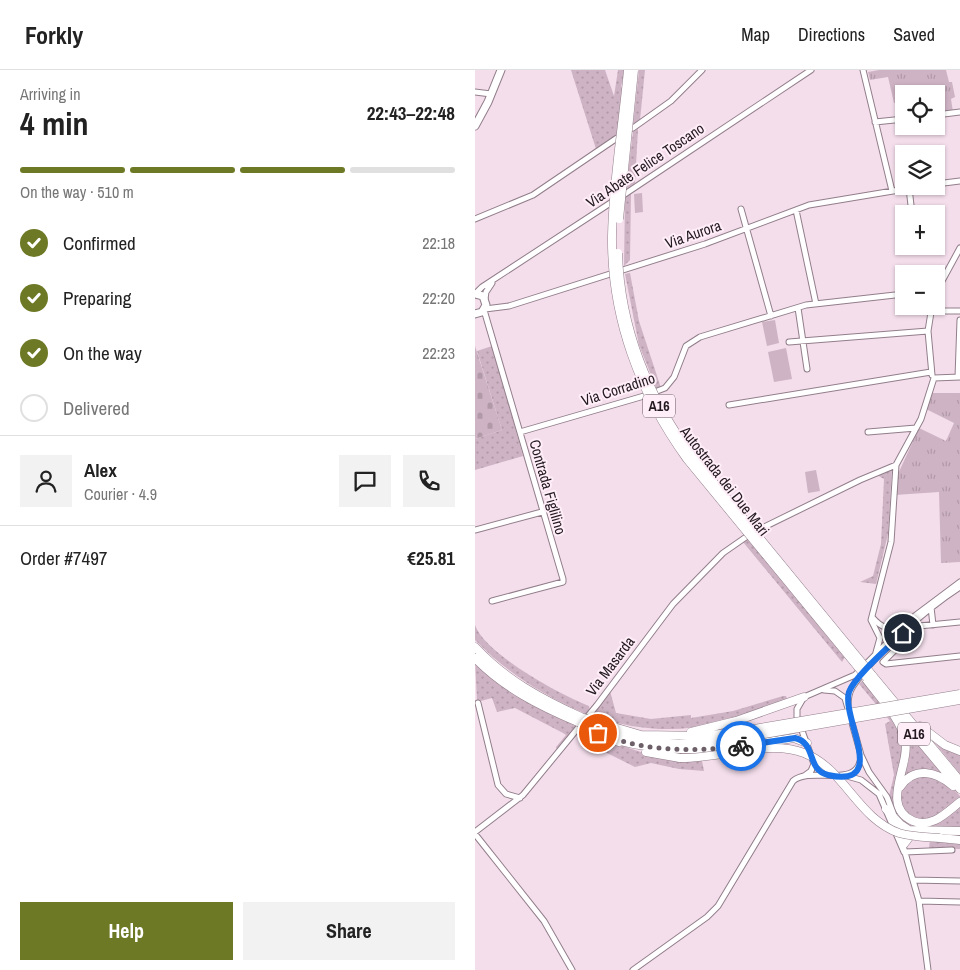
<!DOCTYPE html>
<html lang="en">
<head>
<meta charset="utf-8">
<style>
  :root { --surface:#fff; --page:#f2f2f2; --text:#222; --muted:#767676; --line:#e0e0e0; --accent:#6e7925 }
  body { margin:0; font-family:"Archivo Narrow",sans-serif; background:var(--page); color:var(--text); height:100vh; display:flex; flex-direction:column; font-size:19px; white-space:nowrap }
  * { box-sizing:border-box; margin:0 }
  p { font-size:16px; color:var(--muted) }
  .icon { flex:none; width:28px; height:28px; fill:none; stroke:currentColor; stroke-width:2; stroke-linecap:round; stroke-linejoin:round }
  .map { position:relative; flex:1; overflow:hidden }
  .sheet { display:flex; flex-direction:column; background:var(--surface); width:475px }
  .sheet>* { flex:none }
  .controls { position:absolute; left:420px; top:15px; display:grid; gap:10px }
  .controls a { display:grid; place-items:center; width:50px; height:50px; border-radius:0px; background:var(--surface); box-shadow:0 1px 4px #0004; font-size:25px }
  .pin { position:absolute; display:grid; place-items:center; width:42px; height:42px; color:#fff; margin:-21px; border:2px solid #fff; border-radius:50%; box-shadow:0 1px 5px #0007 }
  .courier { position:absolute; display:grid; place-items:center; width:50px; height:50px; margin:-25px; border:4px solid #1a73e8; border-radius:50%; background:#fff; color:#222; box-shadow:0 1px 6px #0007 }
  .overview em { font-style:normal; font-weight:700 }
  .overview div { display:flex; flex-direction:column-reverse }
  .overview { display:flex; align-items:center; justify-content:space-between; height:85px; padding:0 20px }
  h1 { font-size:32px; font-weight:700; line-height:38px }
  .bar { display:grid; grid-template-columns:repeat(4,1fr); gap:8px 5px; align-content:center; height:60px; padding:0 20px }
  .bar i { height:6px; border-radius:4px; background:var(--line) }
  .bar .active { background:var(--accent) }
  .bar p { grid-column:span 4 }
  .line { display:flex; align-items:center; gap:12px; padding:0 20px; border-top:1px solid var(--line) }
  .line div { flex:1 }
  .round { display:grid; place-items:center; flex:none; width:52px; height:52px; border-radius:0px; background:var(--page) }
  ol { padding:0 20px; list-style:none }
  li { display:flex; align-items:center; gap:15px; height:55px }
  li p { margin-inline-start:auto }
  li .icon { padding:5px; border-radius:50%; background:var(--accent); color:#fff; stroke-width:4 }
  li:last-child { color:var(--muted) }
  li i { width:28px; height:28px; border:2px solid var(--line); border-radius:50% }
  .button { display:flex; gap:10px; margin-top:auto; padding:10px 20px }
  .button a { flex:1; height:58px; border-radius:0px; background:var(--accent); color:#fff; font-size:20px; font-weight:700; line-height:58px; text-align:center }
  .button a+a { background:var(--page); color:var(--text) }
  header { display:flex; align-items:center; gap:30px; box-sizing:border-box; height:70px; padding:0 25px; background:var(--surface); border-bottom:1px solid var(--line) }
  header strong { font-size:24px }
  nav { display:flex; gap:28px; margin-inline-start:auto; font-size:18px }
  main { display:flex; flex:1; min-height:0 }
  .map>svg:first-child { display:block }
</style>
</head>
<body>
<header>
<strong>Forkly</strong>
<nav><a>Map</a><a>Directions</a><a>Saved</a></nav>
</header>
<main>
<section class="sheet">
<div class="overview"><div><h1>4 min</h1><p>Arriving in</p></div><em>22:43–22:48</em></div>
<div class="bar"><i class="active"></i><i class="active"></i><i class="active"></i><i></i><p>On the way · 510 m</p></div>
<ol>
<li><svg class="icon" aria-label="check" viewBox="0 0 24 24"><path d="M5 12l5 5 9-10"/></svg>Confirmed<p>22:18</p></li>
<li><svg class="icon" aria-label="check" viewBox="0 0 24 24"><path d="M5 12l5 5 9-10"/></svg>Preparing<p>22:20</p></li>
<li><svg class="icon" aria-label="check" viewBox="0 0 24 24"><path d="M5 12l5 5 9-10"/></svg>On the way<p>22:23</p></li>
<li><i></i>Delivered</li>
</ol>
<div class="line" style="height:90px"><a class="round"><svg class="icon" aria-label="person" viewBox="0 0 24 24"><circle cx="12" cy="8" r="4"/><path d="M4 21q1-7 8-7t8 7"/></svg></a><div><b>Alex</b><p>Courier · 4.9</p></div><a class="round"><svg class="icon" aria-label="chat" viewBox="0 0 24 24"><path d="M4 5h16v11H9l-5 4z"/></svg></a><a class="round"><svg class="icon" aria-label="phone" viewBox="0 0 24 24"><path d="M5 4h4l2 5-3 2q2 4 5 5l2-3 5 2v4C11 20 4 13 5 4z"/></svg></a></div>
<div class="line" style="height:65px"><div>Order #7497</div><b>€25.81</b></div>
<div class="button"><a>Help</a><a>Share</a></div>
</section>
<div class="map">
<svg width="485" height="900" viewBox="0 0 485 900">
  <defs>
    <pattern id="grass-dots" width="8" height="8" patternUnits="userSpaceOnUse" patternTransform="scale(1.25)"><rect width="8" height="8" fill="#ceb3c4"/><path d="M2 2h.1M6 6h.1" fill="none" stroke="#b199a8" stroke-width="1.8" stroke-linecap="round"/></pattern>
    <pattern id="cemetery-stones" width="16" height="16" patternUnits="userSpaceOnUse" patternTransform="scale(1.25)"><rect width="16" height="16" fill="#ceb3c4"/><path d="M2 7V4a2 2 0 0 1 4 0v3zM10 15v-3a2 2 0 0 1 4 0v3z" fill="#b199a8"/></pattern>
    <pattern id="park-tufts" width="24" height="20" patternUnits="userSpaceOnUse" patternTransform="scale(1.25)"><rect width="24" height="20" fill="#ceb3c4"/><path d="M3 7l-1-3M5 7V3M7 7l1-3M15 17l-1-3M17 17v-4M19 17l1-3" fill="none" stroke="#b199a8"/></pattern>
  </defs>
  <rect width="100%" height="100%" fill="#f4deec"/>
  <!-- grass -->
  <path fill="url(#grass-dots)" d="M96,0h34l9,26 4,-26h7l-4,17 2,2 -5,46 -22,14z
    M164,0h6l-5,50 -7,5z
    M163,59l-3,54 -9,6 7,-57z
    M156,124l-1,66 -6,6 1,-69z
    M155,203l9,48 22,67 -4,2 -18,-45 -14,-71z
    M17,276l31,110 -48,14v-31l27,-9 -25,-79z
    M417,399l-4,65 -12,50 -16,-2 13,-6 8,-32 3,-65 -7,-4z
    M273,469l97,118 -3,5 -99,-120z
    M0,555c10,29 85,70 114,81l1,5 -4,3c-42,-18 -79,-41 -111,-74z
    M0,590l46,38 21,12 34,16 -19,25 -1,-4 10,-12 -3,-2 -48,-25 -18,4 -5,-14 -15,4z
    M389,609l30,38 10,21 -8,67 24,20 40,-19v23h-48l-11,-7 -12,-26 5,-21 -9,-51 5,-3 -31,-37z
    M135,621l6,22 35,6 40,-4v3l42,-7 50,-15h3l1,3c-72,30 -119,41 -196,17z
    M106,658c38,17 78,35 121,33l2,10 -25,-2 -28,-6 -16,4 -50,-25 -8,-9z
    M434,663l35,42 -41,2 6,-16z
    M460,672l25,10v22l-25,-31z
    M447,704l26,10 12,12v8c-10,6 -24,16 -36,16 -14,0 -31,-18 -21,-33 3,-5 13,-10 19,-13z
    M455,769l30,3v7l-31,-1z"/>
  <!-- cemetery -->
  <path fill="url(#cemetery-stones)" d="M0,276l27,84 -27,9z"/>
  <!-- park -->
  <path fill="url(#park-tufts)" d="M404,0h67l3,12h3l3,15 -4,2 2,13 -17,2v-20h-32v9h-10l-6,-26 -18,3 -2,-8z
    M456,323h29v169l-19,1 -2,-71 -44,3 3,-21 21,-46 27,13 8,-18 -28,-14z"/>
  <!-- garden -->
  <path fill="#ceb3c4" d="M167,123l1,19 -8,1 -1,-19z
    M300,250l4,23 -12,3 -5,-24z
    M311,278l6,31 -18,3 -6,-30z
    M341,400l4,21 -12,2 -3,-21z"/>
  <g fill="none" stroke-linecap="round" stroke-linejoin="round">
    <defs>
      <path id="minor" d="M388,0l29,121
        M0,22l16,2
        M461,45l24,-3
        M400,52l29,-3
        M158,58l38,-27 31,-31
        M461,114l24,-3
        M434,118l3,26
        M147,126l189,-126
        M266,139l30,107
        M321,140l20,94
        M0,149l58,-24 84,-57
        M461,222l24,-44
        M0,224l7,-7 133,-87
        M10,229l1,-7 6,-9
        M323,238l9,61
        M10,239l24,-3 196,-62 104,-39 114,-19
        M9,240l79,269v3l-71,19
        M456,241h29
        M314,272l139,-11
        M457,305l-4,-44 4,-25
        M483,307l2,-57
        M459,308l26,-1
        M254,335l202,-33
        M45,362l124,-36 21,-8 9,-11 12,-31 14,-9 106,-32 98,-11
        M393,362l48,-4
        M0,460l67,-18
        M283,460l102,-50 36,-15
        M456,537l2,18
        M397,547c10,12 17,13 32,9
        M485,552l-41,4 -36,36 3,2 74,-8
        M400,586l5,-18 -9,-18 20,-78 5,-77 25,-46 13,-41
        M349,620l11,1 10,7 16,57 8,17 18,25 8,21 24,83 9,69
        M3,633l20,82 8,9 14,4
        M373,635c0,-7 1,-13 5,-19 22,-32 74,-78 107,-99
        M351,704l-12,-10 -17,-47v-8l7,-12 51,-22 57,-57 48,-36
        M329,706l7,-5 3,-7
        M372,706l14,4 18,14 25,58
        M0,762l48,-37 74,-90 76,-101 50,-51 23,-16
        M0,764l69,87 28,49
        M430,782l47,-2
        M438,810l47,1
        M444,831l41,1
        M158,900l74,-53 11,-11 75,-125c19,-16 67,10 68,-26"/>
      <path id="major" d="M0,56l13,-24 13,-32
        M0,224l8,2 3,9 -4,7 -7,2"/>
      <path id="highway" d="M0,577c31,33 66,52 106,70
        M0,588c29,30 65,48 103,64
        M397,605l88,106
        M391,609c14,19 34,38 39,61 6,25 -26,66 8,81 19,8 34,-9 47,-19
        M424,646l61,73
        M115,650l51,15 64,1 43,-6
        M111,655c18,5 37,11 56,15 34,8 71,2 105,-3
        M445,656l25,19 15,6
        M120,662l24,10
        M216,662l45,-11 68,-24
        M141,670c60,17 118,7 178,-2l13,5
        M171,682l34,6
        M425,717c14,-21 36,-16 53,-1
        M411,739l14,15 9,6 51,1
        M465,768l20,2
        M429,774l9,-12"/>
    </defs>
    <!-- minor casing -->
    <use href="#minor" stroke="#927e8a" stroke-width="7"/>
    <!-- major casing -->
    <use href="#major" stroke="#927e8a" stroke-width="9"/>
    <!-- highway casing -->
    <use href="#highway" stroke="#927e8a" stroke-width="9"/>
    <!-- minor -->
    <use href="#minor" stroke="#fff" stroke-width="5"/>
    <!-- major -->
    <use href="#major" stroke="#fff" stroke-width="7"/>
    <!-- highway -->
    <use href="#highway" stroke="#fff" stroke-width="8"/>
    <defs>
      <path id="highway-bridge" d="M153,0c-5,55 -15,111 -16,166 -1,82 28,158 75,223l180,219
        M144,149l15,-149
        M143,183c2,74 30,144 74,203l180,219
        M106,647l9,3
        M103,652l8,3
        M273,660l212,-36
        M272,667l213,-37
        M205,688c39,1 88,-19 124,-5 41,16 53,65 95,80 13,4 27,4 41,5"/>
    </defs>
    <!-- highway-bridge casing -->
    <use href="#highway-bridge" stroke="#927e8a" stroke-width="9" stroke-linecap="butt"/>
    <!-- highway-bridge -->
    <use href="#highway-bridge" stroke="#fff" stroke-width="8"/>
  </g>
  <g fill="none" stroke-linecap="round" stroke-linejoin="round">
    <!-- done -->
    <path stroke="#6c5f67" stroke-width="5" stroke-dasharray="0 9" d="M123,663c47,19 93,19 143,13"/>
    <!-- route -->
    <path stroke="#1a73e8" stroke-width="6" d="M266,676l54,-8c22,5 11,32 33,37 62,14 13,-57 21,-83 6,-16 41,-46 54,-59"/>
  </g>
  <g text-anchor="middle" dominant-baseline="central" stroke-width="4" stroke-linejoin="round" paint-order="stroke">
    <!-- shield labels -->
    <g fill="#ffedf8" stroke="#645960" stroke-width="1">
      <rect x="168" y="324.5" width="32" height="23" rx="4"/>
      <rect x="423" y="652.5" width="32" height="23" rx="4"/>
    </g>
    <g font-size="14" font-weight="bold" fill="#221a1f">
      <text x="184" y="336">A16</text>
      <text x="439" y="664">A16</text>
    </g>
    <!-- street labels -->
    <g font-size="15" fill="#221a1f" stroke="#ffedf8">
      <text transform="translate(170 95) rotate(-34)">Via Abate Felice Toscano</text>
      <text transform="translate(218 164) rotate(-19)">Via Aurora</text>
      <text transform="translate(143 319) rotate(-18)">Via Corradino</text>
      <text transform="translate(250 411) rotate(52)">Autostrada dei Due Mari</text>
      <text transform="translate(73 417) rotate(74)">Contrada Figlilino</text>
      <text transform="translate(135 596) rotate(-53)">Via Masarda</text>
    </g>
  </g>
</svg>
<div class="controls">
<a><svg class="icon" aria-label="locate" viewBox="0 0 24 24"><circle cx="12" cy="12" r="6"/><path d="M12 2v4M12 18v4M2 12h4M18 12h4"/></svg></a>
<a><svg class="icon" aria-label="layers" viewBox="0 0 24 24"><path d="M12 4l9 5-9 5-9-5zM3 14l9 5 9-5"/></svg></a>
<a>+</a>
<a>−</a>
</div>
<div class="pin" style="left:123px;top:663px;background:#ea580c"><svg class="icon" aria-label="bag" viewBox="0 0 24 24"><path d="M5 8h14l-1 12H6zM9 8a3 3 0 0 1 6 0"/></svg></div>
<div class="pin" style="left:428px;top:563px;background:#1f2937"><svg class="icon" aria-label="home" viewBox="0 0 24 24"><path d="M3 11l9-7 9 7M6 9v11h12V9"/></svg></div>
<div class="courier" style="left:266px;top:676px"><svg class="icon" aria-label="bike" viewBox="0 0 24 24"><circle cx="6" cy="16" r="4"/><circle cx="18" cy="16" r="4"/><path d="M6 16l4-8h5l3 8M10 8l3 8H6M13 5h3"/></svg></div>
</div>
</main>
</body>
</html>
